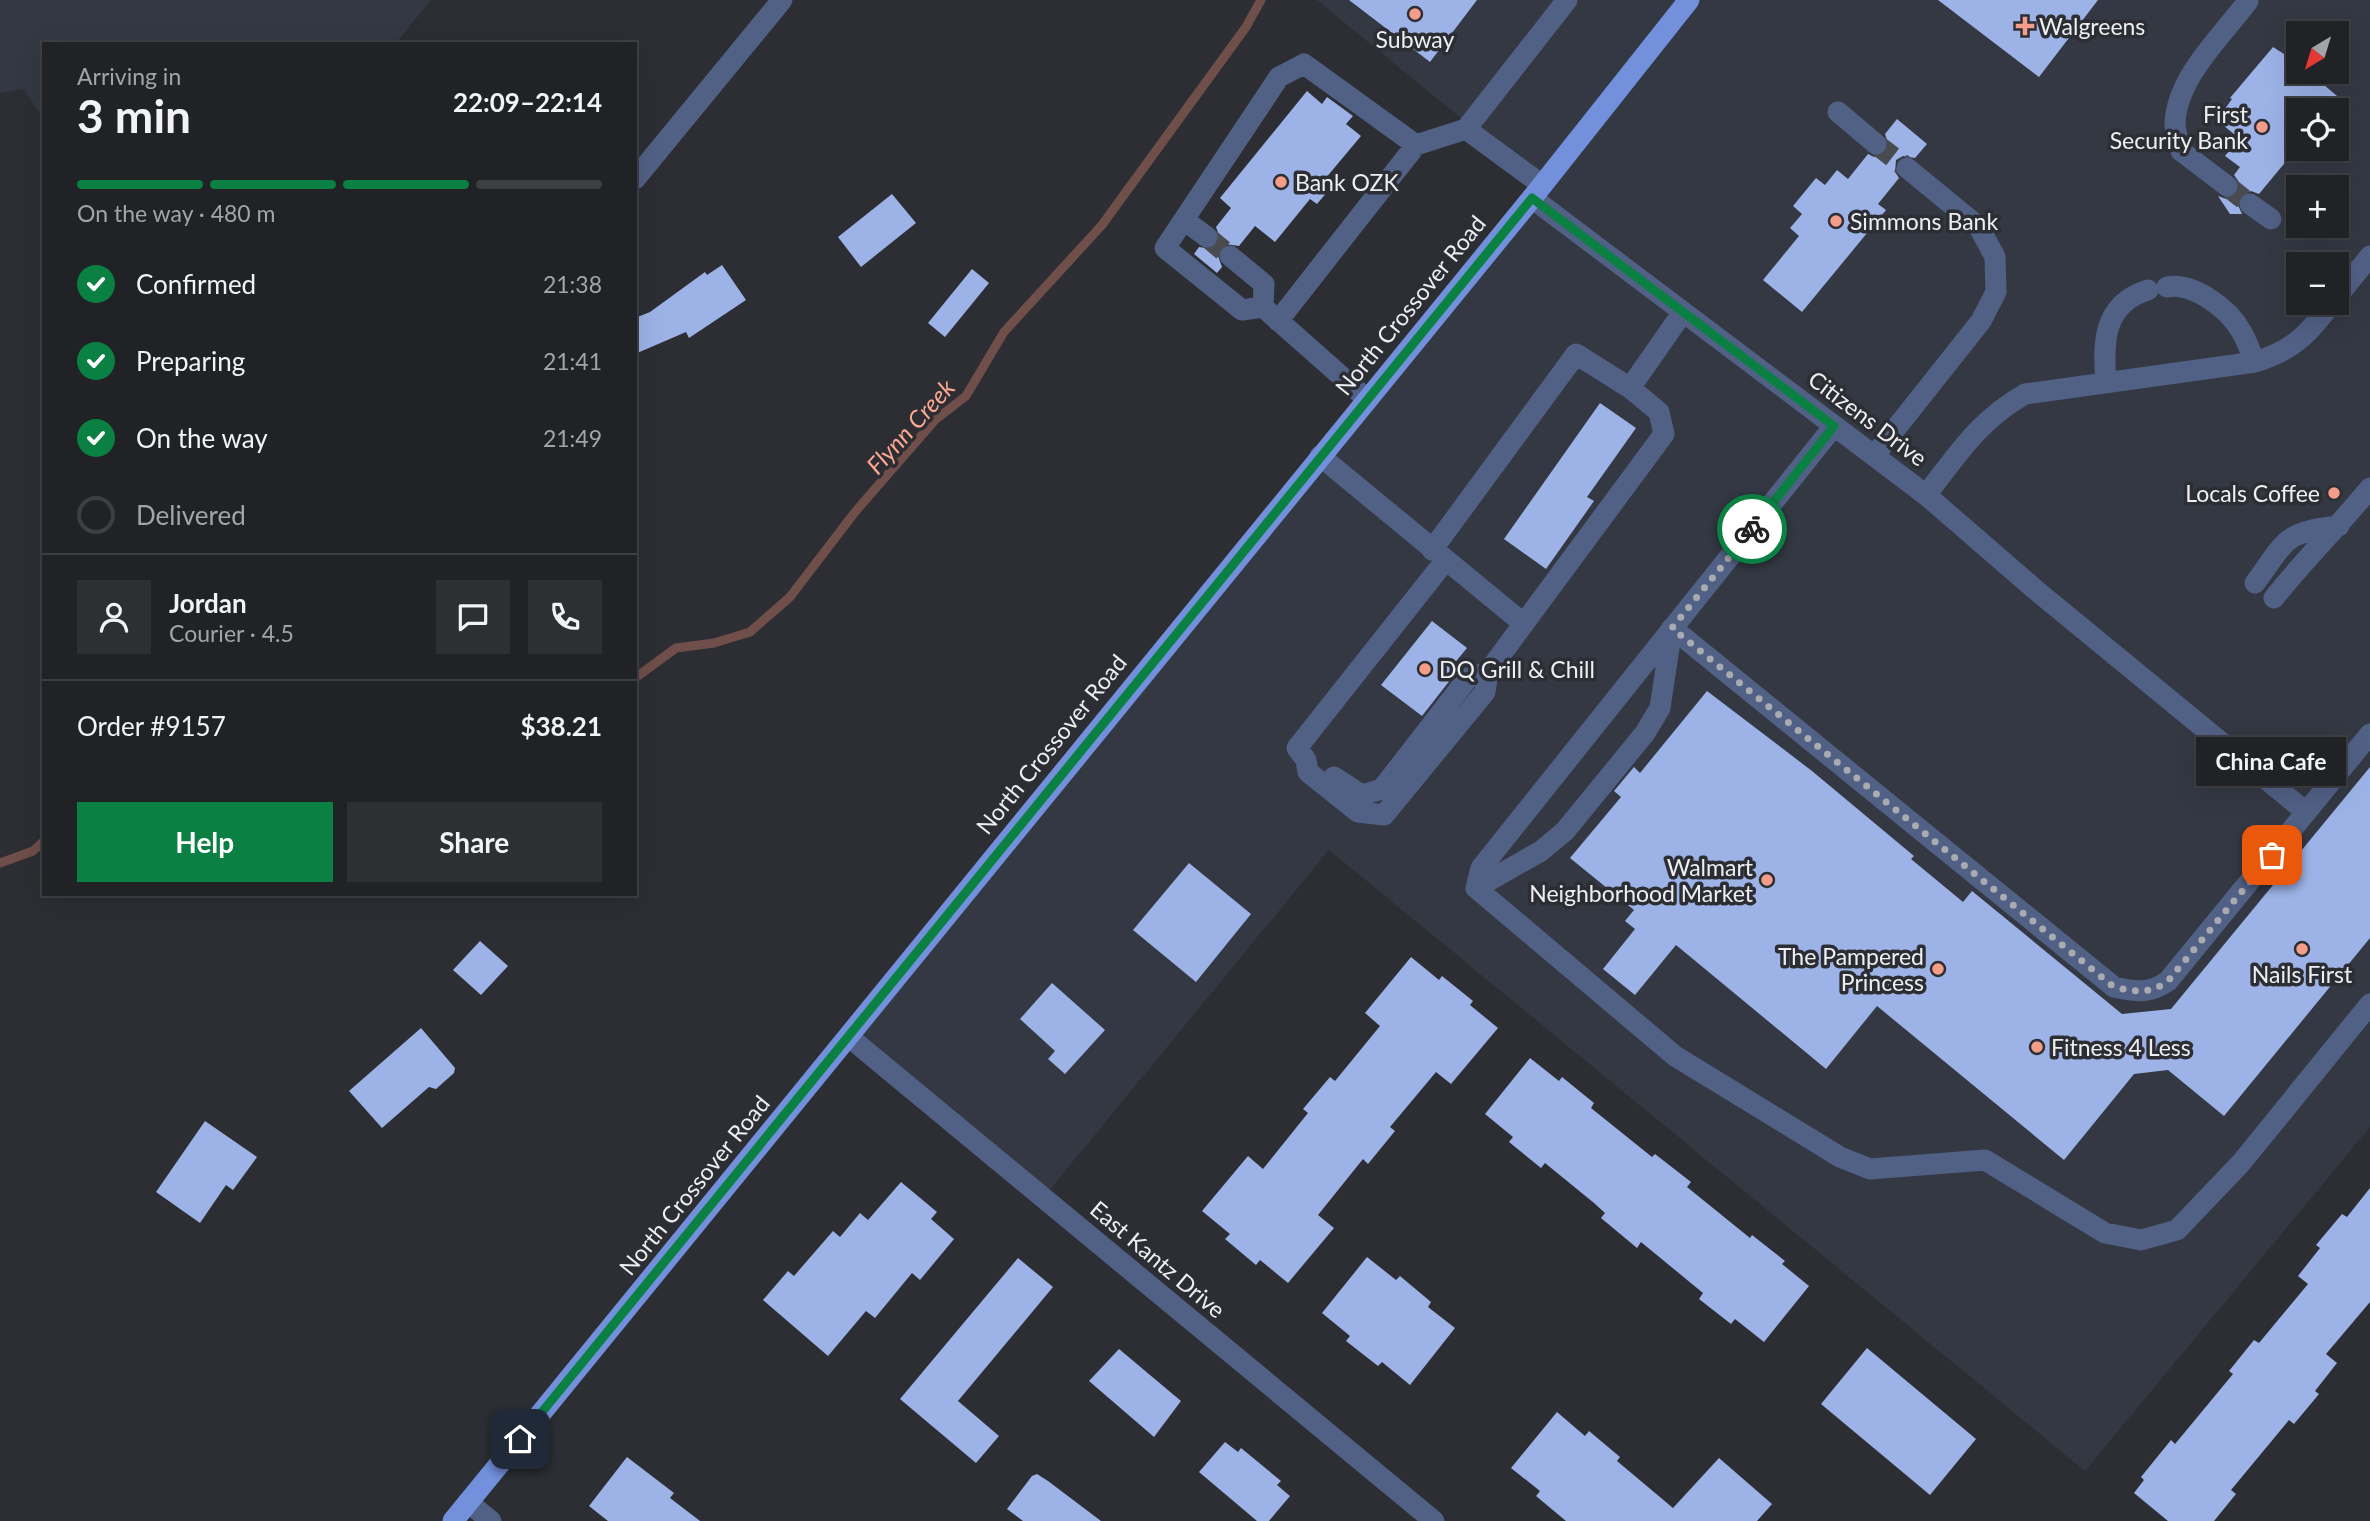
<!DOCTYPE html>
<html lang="en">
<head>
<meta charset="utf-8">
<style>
  :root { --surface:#212226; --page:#2d2f32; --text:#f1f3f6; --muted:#a2a4a7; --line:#3e3f43; --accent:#0b8043 }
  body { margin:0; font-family:Lato,sans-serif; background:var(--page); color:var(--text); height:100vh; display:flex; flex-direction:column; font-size:26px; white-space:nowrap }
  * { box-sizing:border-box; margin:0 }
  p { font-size:23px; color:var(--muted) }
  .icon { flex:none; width:38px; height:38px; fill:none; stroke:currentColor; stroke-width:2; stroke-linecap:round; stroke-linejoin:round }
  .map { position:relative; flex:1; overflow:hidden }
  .sheet { position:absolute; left:42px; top:42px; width:595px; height:854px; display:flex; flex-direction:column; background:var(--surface); border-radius:0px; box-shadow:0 7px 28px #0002,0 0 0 2px var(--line) }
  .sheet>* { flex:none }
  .needle { width:46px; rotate:218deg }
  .fabs { position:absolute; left:2286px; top:21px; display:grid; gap:14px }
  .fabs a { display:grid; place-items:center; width:63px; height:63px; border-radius:0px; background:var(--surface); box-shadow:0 7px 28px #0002,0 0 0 2px var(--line); font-size:35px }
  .pin { position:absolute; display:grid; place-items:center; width:60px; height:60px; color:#fff; margin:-30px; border-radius:14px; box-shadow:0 4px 10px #0006 }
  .courier { position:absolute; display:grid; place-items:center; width:70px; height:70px; margin:-35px; border:5px solid #0b8043; border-radius:50%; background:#fff; color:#222; box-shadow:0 2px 9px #0007 }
  .bubble { position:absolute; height:49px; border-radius:0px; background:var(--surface); box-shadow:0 7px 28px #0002,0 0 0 2px var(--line); font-size:23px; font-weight:700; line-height:49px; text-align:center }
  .head em { font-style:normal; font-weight:700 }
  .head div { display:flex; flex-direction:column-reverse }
  .head { display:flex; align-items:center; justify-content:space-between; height:119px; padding:0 35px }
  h1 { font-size:46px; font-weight:700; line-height:52px }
  .bar { display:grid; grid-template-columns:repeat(4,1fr); gap:10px 7px; align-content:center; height:84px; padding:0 35px }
  .bar i { height:9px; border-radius:5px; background:var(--line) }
  .bar .on { background:var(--accent) }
  .bar p { grid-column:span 4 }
  .line { display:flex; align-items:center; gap:18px; padding:0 35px; border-top:2px solid var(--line) }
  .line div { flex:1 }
  .round { display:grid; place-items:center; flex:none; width:74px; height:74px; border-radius:0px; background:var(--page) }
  ol { padding:0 35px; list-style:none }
  li { display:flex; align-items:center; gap:21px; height:77px }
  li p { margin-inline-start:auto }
  li .icon { padding:7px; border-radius:50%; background:var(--accent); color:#fff; stroke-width:4 }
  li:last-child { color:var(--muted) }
  li i { width:38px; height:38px; border:4px solid var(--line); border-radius:50% }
  .action { display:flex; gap:14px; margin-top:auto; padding:14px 35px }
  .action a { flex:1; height:80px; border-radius:0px; background:var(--accent); color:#fff; font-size:28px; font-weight:700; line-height:80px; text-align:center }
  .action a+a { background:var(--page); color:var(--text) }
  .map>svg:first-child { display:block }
</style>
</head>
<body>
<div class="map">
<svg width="2370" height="1521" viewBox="0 0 2370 1521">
  <rect width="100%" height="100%" fill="#2c2e33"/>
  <!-- built -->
  <path fill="#333843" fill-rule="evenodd" d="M0,0h431l-36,44h-351v75l-21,-30 -23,4z
    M1317,0h1053v1127l-285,344 -756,-621 -286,348 -194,-161 693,-852zM2298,33h38v39h-38zM2298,110h38v39h-38zM2298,187h38v39h-38zM2298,264h38v39h-38z"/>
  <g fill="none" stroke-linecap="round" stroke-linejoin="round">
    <!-- stream -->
    <path stroke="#704e4a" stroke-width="9" d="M635,678l41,-30 38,-5 36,-11 40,-35 65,-85 80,-92 31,-24 38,-64 98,-107 144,-198 15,-27
      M0,863l33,-12 11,-10"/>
  </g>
  <!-- building -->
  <path fill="#9db3e7" d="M1349,0h128l-47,62z
    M1938,0h160l-59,77z
    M2273,47l25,16v9h11l28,24 -11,14h-28v37l-39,47 -8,-3 -11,5 -3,7 5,11h-12l-12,-18 8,3 11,-5 2,-12 -5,-7 6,-8 -15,-11 10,-13 -4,-3 4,-5 -18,-15 15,-21 -2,-1z
    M1307,91l15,13 5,-7 26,19 -7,8 15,12 -36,43 8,6 -16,19 -7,-5 -35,43 -20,-16 -16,20 -14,-2 -8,9 5,14 -5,6 -23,-19 5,-7 13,2 6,-5 2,-6 -4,-11 15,-19 -11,-10z
    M1897,119l30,25 -12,14 -12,-2 -7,4 -1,12 4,6 -21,26 8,6 -84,102 -39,-32 36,-44 -9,-8 12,-14 -9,-8 23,-28 9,7 12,-15 11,9 20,-25 6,3 12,-4 3,-7 -4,-12z
    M892,194l24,29 -55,44 -23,-30z
    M722,265l24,35 -57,38 -3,-6 -51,22v-36l15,-6 55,-40 2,3z
    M972,269l17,14 -44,54 -17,-14z
    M1600,403l36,25 -49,69 7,4 -48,68 -42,-30z
    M1432,621l35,27 -14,17 5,5 -36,46 -41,-31z
    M1707,691l105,80 102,85 -3,3 52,43 9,-11 150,123 49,-5 199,-242v171l-146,178 -56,-46 -34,4 -70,86 -187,-154 -51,63 -150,-124 -41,50 -32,-26 32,-40 -10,-8 9,-11 -64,-52 51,-61 -7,-6 20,-24 6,6z
    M1189,863l62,51 -55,68 -63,-52z
    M480,941l28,25 -27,29 -28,-25z
    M1411,957l28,23 3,-4 31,25 -3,4 28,23 -47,56 -15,-12 -46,55 5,4 -27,33 -5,-5 -45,56 16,13 -46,55 -28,-23 -4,5 -31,-26 5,-5 -28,-23 46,-55 15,13 45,-56 -5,-4 27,-32 5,4 45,-55 -15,-13z
    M1052,983l53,47 -40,44 -17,-15 7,-8 -35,-32z
    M421,1028l34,40 -1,5 -18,16 -7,-2 -47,41 -33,-37z
    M1530,1058l29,23 3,-4 32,26 -3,5 61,49 3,-3 36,28 -4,5 63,51 2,-3 33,26 -3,3 27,22 -45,56 -29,-23 -4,5 -32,-25 4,-6 -62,-51 -4,6 -36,-30 4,-5 -11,-10 -49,-40 -4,5 -32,-26 4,-5 -28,-23z
    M205,1121l52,36 -24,33 -7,-5 -26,38 -44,-31z
    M901,1182l36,30 -6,7 23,20 -34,41 -8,-7 -37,45 -9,-7 -38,45 -65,-56 25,-29 6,5 39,-45 7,6 20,-24 8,7z
    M2370,1188v114l-44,52 11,9 -22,28 4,3 -25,30 -5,-4 -58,70 5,4 -22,27h-46l-34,-28 10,-13 -3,-3 30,-37 4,4 10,-12 48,-58 -4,-3 25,-31 5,3 49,-59 -10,-8 22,-28 -4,-3 26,-31 5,3z
    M1367,1257l29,23 4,-4 31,26 -3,5 27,21 -45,57 -28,-23 -4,4 -32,-25 4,-5 -28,-23z
    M1018,1258l35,29 -95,114 41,35 -23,27 -76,-64z
    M1867,1348l109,91 -46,56 -109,-91z
    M1119,1349l62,52 -27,36 -65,-56z
    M1557,1412l28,24 4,-5 31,26 -3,4 56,47 46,-50 53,46 -15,17h-191l-30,-25 4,-5 -29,-23z
    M1225,1442l13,10 3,-4 40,33 -4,4 13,11 -21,25h-12l-58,-49z
    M627,1457l47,36 -4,5 30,23h-92l-19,-15z
    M1037,1474l11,7 53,40h-78l-16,-12 25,-33z"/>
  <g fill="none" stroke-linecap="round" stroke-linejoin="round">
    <!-- minor-tunnel -->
    <path stroke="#494b50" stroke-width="21" stroke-dasharray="21 10" stroke-linecap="butt" d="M1876,144l31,24
      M2227,186l23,18
      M1207,237l23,19"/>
    <!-- minor -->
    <path stroke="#516085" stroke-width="21" d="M1838,112l38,32
      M635,179l147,-179
      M1542,185l-76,-56 101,-129
      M2227,186l-46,-35c-2,-9 -6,-19 -6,-28 2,-46 47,-87 73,-122
      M1532,198l394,297c32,-41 52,-74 99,-101l230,-32c39,-12 53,-28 77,-59
      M2250,204l21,15
      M1184,220l23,17
      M1230,256l34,28 -1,23 104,92
      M2167,287c26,-5 62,22 74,44 6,9 9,21 14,31
      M2336,298l34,-42
      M1263,307l-21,3 -77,-62 114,-171 25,-13 112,81 50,-16
      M1278,321l138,-176
      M2106,383c-3,-39 -4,-79 42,-93
      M1630,388l53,-76
      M1834,426l-353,442 -5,20 199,168 165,101 30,12 115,-9 120,73 36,7 36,-10 64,-67 129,-159
      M1320,456l204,168
      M1874,456l107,-135 15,-29 -1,-35 -16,-30 -72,-59
      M1926,495l111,96 269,221
      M1432,550l144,-196 54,34 29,24 5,22 -176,238 -3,20 -101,123 -26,-3 -50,-40 -2,-12 -9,-12 148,-187
      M2255,583c32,-43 28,-51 84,-57
      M2274,598c30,-38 65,-72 96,-110
      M1334,777l28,18 20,-6 86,-111 20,-6
      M1476,888l65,-37 24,-20 80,-98 15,-25 12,-80 442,359c22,5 36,7 54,-6l202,-247
      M849,1037l585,484
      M468,1502l23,19"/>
    <!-- major -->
    <path stroke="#7290dc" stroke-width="21" d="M453,1521l1079,-1323 157,-198"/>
  </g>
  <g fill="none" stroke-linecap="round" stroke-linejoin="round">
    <!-- done -->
    <path stroke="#aaabb0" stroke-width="7" stroke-dasharray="0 12.6" d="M1752,529l-80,99 442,359c22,5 36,7 54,-6l104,-126"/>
    <!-- route -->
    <path stroke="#0b8043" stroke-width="9" d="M520,1439l1012,-1241 302,228 -82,103"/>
  </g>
  <!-- markers -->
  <g fill="#f49e89" stroke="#2c2e33" stroke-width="2.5">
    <circle cx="1415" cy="14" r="7"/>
    <path d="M2021.5 15.5h7v7h7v7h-7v7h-7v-7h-7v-7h7z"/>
    <circle cx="2262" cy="127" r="7"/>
    <circle cx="1281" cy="182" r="7"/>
    <circle cx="1836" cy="221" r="7"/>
    <circle cx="2334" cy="493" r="7"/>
    <circle cx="1425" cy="669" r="7"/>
    <circle cx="1767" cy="880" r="7"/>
    <circle cx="2302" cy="949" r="7"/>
    <circle cx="1938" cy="969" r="7"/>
    <circle cx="2037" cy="1047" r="7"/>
  </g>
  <g text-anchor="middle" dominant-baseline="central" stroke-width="7" stroke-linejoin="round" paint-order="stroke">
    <!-- poi labels -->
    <g font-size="23" fill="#eeeff3" stroke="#2c2e33" text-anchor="start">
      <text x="2039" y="26">Walgreens</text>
      <text x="1415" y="39" text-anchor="middle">Subway</text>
      <text x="2248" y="114" text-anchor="end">First<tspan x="2248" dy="26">Security Bank</tspan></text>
      <text x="1295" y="182">Bank OZK</text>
      <text x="1850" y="221">Simmons Bank</text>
      <text x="2320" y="493" text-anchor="end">Locals Coffee</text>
      <text x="1439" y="669">DQ Grill &amp; Chill</text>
      <text x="1753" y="867" text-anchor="end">Walmart<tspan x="1753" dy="26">Neighborhood Market</tspan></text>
      <text x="1924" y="956" text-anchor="end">The Pampered<tspan x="1924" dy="26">Princess</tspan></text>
      <text x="2302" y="974" text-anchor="middle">Nails First</text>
      <text x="2051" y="1047">Fitness 4 Less</text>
    </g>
    <!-- street labels -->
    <g font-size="23" fill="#eeeff3" stroke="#2c2e33">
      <text transform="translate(1410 305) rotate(-51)">North Crossover Road</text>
      <text transform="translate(1868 418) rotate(37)">Citizens Drive</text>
      <text transform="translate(1051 744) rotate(-51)">North Crossover Road</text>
      <text transform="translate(694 1185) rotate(-51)">North Crossover Road</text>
      <text transform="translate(1158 1259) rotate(40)">East Kantz Drive</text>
    </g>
    <!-- water labels -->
    <g font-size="24" font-style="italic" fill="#fda691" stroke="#2c2e33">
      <text transform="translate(910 426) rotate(-48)">Flynn Creek</text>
    </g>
  </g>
</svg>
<div class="fabs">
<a><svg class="needle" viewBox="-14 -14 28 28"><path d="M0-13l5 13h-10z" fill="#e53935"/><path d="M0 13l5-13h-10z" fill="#a2a4a7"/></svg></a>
<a><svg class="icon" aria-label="locate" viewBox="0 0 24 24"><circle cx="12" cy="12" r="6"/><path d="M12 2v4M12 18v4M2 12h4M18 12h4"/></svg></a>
<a>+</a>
<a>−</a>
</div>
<div class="pin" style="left:2272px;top:855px;background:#ea580c"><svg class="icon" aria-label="bag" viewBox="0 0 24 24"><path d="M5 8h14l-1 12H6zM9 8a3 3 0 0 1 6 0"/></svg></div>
<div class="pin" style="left:520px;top:1439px;background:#1f2937"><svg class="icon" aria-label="home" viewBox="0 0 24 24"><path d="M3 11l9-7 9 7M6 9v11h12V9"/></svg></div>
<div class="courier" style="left:1752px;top:529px"><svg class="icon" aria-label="bike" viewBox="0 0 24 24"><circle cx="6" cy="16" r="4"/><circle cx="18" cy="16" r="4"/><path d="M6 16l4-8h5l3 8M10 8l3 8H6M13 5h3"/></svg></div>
<div class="bubble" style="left:2196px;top:737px;width:150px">China Cafe</div>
<section class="sheet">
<div class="head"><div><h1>3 min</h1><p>Arriving in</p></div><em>22:09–22:14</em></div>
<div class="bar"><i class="on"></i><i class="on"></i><i class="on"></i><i></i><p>On the way · 480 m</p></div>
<ol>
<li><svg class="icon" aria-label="check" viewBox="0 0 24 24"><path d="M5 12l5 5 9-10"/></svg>Confirmed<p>21:38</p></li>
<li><svg class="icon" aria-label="check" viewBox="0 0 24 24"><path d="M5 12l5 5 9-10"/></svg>Preparing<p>21:41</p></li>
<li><svg class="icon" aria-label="check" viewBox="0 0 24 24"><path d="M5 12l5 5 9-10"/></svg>On the way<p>21:49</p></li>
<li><i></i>Delivered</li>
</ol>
<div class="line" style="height:126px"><a class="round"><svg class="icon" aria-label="person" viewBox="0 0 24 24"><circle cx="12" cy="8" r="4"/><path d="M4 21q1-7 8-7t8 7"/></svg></a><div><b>Jordan</b><p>Courier · 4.5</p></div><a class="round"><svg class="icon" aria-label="chat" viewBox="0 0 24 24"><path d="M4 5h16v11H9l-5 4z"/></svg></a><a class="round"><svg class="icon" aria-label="phone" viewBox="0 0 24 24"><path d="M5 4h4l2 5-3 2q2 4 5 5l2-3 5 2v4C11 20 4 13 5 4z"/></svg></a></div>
<div class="line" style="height:91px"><div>Order #9157</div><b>$38.21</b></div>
<div class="action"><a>Help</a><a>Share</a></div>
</section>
</div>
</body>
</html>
